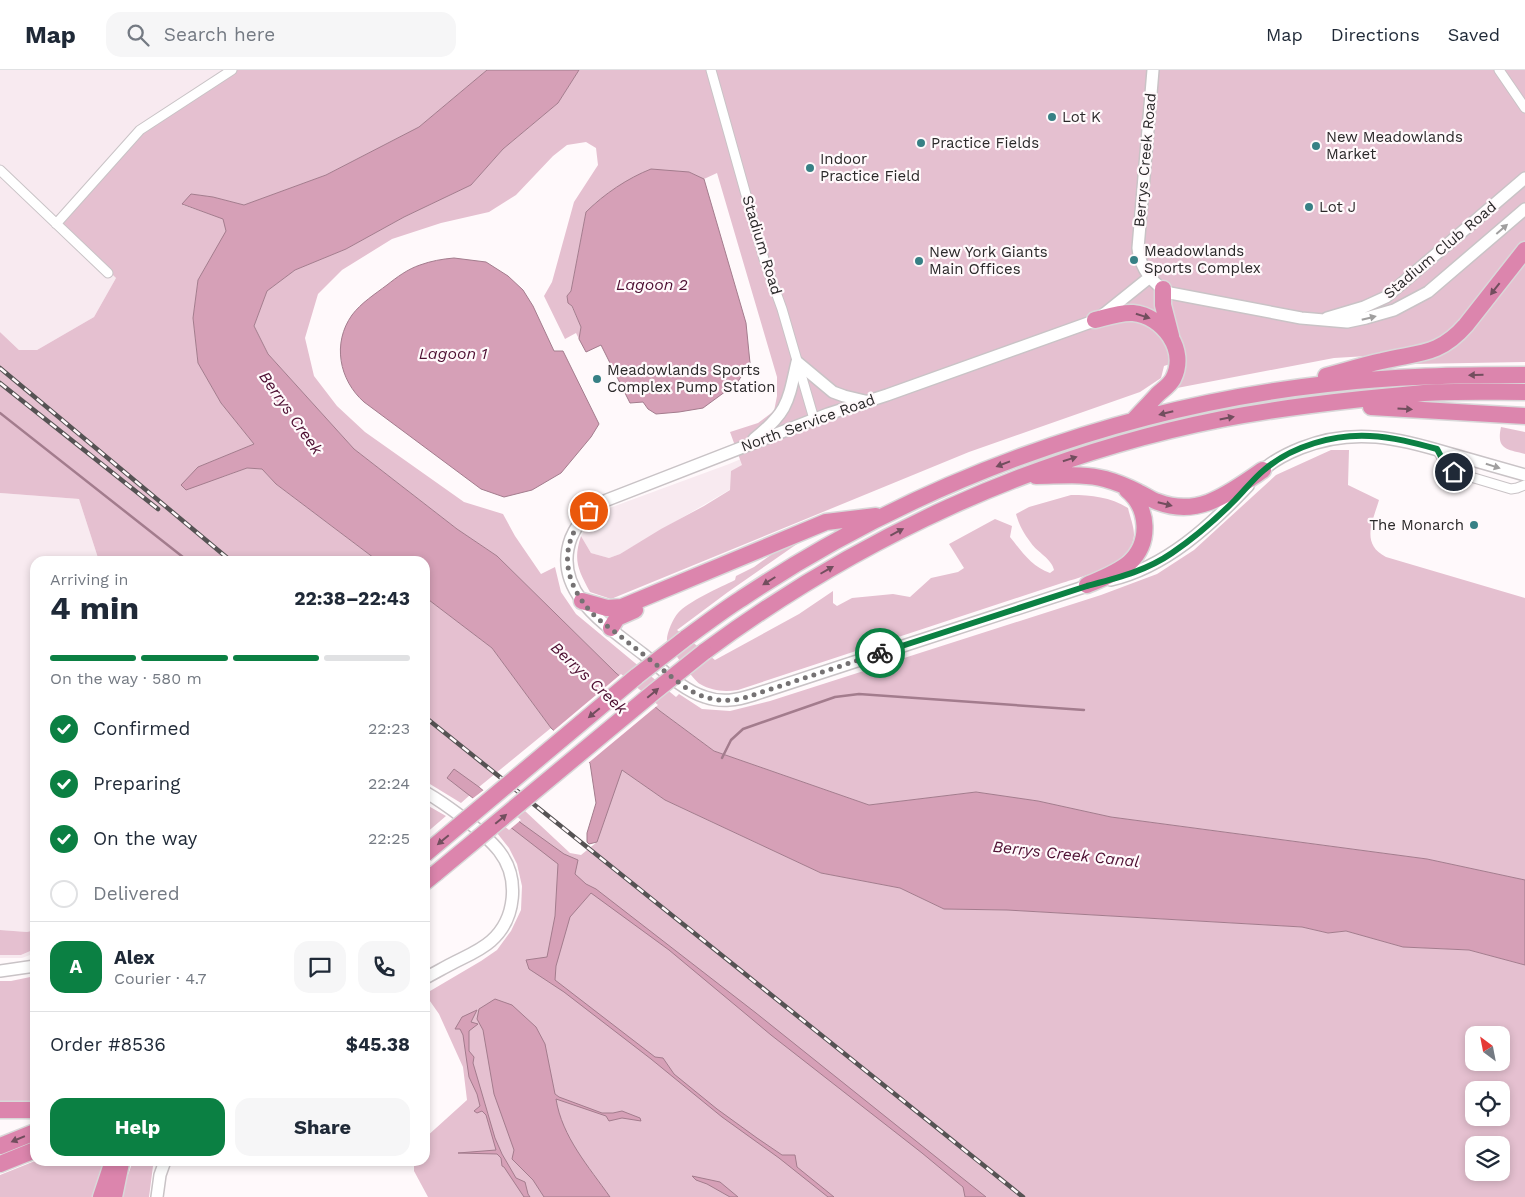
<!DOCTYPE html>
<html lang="en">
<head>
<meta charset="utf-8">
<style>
  :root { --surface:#fff; --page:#f6f6f7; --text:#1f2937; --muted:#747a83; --line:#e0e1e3; --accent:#0b8043 }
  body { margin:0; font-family:"Work Sans",sans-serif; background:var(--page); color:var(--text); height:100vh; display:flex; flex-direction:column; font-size:19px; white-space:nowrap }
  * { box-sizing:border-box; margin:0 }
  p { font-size:16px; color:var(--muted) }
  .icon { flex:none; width:28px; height:28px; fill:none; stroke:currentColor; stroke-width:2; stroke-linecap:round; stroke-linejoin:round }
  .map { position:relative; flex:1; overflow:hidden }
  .details { position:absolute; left:30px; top:486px; width:400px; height:610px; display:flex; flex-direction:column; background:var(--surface); border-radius:15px; box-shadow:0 2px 8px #0003 }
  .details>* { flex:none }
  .needle { width:32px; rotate:328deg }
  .controls { position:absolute; left:1465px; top:956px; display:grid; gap:10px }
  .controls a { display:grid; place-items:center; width:45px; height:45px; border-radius:10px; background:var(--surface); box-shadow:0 2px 8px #0003; font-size:25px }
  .pin { position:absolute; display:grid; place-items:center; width:42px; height:42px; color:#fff; margin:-21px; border:2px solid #fff; border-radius:50%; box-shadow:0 1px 5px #0007 }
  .courier { position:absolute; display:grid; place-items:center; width:50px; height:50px; margin:-25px; border:4px solid #0b8043; border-radius:50%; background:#fff; color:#222; box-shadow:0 1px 6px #0007 }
  .headline em { font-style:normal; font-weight:700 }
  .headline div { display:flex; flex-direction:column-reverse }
  .headline { display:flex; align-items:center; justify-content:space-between; height:85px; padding:0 20px }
  h1 { font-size:32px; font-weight:700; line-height:38px }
  .bar { display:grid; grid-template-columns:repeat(4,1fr); gap:8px 5px; align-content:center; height:60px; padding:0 20px }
  .bar i { height:6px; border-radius:4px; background:var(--line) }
  .bar .current { background:var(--accent) }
  .bar p { grid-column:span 4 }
  .line { display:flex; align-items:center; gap:12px; padding:0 20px; border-top:1px solid var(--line) }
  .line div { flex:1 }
  .round { display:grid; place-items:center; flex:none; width:52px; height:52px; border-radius:15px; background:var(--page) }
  ol { padding:0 20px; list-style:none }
  li { display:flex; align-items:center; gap:15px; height:55px }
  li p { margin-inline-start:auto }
  li .icon { padding:5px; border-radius:50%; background:var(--accent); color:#fff; stroke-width:4 }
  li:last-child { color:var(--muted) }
  li i { width:28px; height:28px; border:2px solid var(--line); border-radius:50% }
  .cta { display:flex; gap:10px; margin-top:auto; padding:10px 20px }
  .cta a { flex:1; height:58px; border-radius:15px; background:var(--accent); color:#fff; font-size:20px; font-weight:700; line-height:58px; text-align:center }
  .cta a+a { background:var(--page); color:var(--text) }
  header { display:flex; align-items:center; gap:30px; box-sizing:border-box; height:70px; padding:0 25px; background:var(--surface); border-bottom:1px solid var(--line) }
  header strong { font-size:24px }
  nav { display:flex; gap:28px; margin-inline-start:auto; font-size:18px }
  .search { width:350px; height:45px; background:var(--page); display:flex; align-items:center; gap:12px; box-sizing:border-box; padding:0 18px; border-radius:15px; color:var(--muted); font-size:19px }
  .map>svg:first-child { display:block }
</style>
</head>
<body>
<header>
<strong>Map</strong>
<div class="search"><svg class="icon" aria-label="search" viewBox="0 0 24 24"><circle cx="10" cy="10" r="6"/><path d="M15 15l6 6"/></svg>Search here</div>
<nav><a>Map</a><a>Directions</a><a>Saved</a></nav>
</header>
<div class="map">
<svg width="1525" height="1127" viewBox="0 0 1525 1127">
  <rect width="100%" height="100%" fill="#fff9fb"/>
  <!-- built -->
  <path fill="#f8eaf0" d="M0,0h233l-179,148 62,60 -22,39 -57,33h-18l-19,-18z
    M748,386l-17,33 -111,65 -11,4 -18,-5 -10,-17 9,-14 14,-12 125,-46z
    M0,423l79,6 20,62h-64v369l-8,2 -27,-2z
    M35,879v4l-13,5h-22v-3h21z"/>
  <!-- green -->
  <path fill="#e5c0d0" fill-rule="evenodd" d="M233,0h254l-68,57 -93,48 -82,30 -31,-8 -22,-3 -8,11 41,14 3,12 -29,49 -5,38 5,45 23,40 33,41 -56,23 25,10 24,-9 15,1 14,15 102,77h-279l-20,-62 -79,-6v-161l19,18h18l57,-33 22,-39 -62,-60 96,-98z
    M579,0h946v292l-113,2v-3l22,-9 -100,6 -157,30 6,-21 -1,-7 -18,6 -3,12 -21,14 -171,60 -358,147 -21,-7c-12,-22 -17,-32 -9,-56l10,17 18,5 11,-4 41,-25 43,-23 26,-16 1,-19 11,-6 -12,-33 28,-9 16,-12 3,-15v-19l-60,-204 -13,6 -15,-7 -77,18 -18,14 -8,8 -15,79 -4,5 14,31 -2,12 -3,-6 -11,6 -21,-43 8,-14 22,-80 24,-37 -2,-17 -10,-6 -19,3 -14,11 -37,39 -27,17 -48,11 -49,16 -50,31 -24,24 -13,44 9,38 23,30 28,26 99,70 39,12 12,22 26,38 14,-7 6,25 15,22 100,83 3,-3 23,15 28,2 40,-10 331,-106 56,-21 37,-24 82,-75 55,-25h18l-1,35 31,15c-6,21 -19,44 7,57l139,41v282l-98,-21 -316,-42 -73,-16 -62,-9 -107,13 -155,-54 -54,-40 -44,-38 -119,-117 -40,-27 -103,-80 -86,-95 -14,-28 13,-35 28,-21 51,-21 58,-32 67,-32 32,-36 55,-46z
    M1501,357l24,5v22c-18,-5 -29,-4 -24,-27z
    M1071,425c21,0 39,2 57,13 2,9 6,18 6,27 -2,31 -51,41 -75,49l-321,106c-14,2 -26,1 -38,-6 -5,-2 -31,-37 -33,-43 -1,-6 6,-23 11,-28 9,-11 43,-26 57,-33l1,-4 18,-9 28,-20 14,-7 1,4 -69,48 -51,38 38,30 84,-46 34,-23v12l4,3 15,-8 41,-4 17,3 21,-19 27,-6 6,-4 -15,-24 46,-25 17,7 -2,11c12,15 22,30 40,36l4,-3c-2,-11 -17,-18 -23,-27 -7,-9 -12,-18 -15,-29l13,-7z
    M425,527l67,51 59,80 -72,59 -25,-17 -7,8 23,17 -9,8 -36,-22z
    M621,699l44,31 156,73 79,15 44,21 63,1 295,17 26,6 18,-2 57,16 66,3 56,15v232h-1097l-14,-26v-10h11v-23l42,-38 -4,-33 -24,-53 -14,-20 56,-33 16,-11 14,-19 10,-21 1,-24 -5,-22 -8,-16 -12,-15 28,-22 45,42 11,2 16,-13zM1474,965h27v27h-27zM1474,1020h27v28h-27zM1474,1075h27v27h-27z
    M425,734l21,12 -21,18z
    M0,860l27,2 8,-2v19l-14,6h-21z
    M35,906v126l-10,2 -25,-3v-120h11z
    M35,1091h71l-12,36h-94v-22z
    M133,1091h22l-2,5 -4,31h-29z"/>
  <!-- water -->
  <path fill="#d6a0b7" stroke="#a37c8d" d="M487,0h92l-21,33 -55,46 -32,36 -67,32 -58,32 -51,21 -28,21 -13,35 14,28 86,95 103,80 40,27 119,117 44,38 54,40 155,54 107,-13 62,9 73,16 316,42 98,21v85l-56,-15 -66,-3 -57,-16 -18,2 -26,-6 -295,-17 -63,-1 -44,-21 -79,-15 -156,-73 -43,-30 -25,72 -8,2 -2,-2v-9l9,-30 -6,-40 -39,-35 -59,-80 -67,-51v-36h-47l-102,-77 -14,-15 -15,-1 -61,22 -5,-5 17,-18 56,-23 -33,-41 -23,-40 -5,-45 5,-38 28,-49 -3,-12 -41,-15 9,-10 22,3 31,8 82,-30 93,-48z
    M651,99l38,3 15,7 42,144 4,40 -13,20 -34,25 -24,4 -23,2 -8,-5 -5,-7 -13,1 -29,-58 -15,7 -7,-13 2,-12 -9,-21 -4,-3 -1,-7 4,-5 15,-79c18,-18 42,-34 65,-43z
    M454,188l32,4 22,14 15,14 10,16 21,45h9l36,73 -8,13 -30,36 -29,17 -28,7 -23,-8 -117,-87c-25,-22 -32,-59 -12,-87 9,-12 23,-21 35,-30 10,-8 21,-16 33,-20 11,-4 22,-6 34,-7z
    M454,699l25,18 42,36 43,31 14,6 -3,14 11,10 10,5 160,124 230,184h-21l-2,-10 -41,-34 -151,-118 -102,-85 -78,-57 -21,24 -14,49 -1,14 100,77 8,1 11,16 43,35 40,29 25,17h13l2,12 37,30h-6l-49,-39 -57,-41 -71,-58 -87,-67 -35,-23 -3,-9 21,-3 8,-41 3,-52 -111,-86z
    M495,929l17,6 24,22 9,17 10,50 4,3 43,16h11l9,-2 18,7 1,3 -19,-3 -13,3 -3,-5 -50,-17c6,38 33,68 54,98h-66l-11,-17 -21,-21 2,-9 -20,-56 -11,-64 -6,-11 2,-10z
    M477,940l-6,12 7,2 -9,7v20l5,6 -1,6 22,75 7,16 14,24 9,4 3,12 2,3h-6l-20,-30 -2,-1 -1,-8 -4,-4 -39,-1 38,-3 -10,-35 -4,-4 -5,2 -3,-2 6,-5 -3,-12 -8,-17 -6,-42 -3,-6h-5l7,-12z
    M692,1106l28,6 18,15h-8l-23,-13 -11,-4z"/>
  <!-- pier -->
  <path fill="#fff9fb" d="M621,604l37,31 -71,59 -35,-32z
    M485,719l36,31 -12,10 -37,-31z"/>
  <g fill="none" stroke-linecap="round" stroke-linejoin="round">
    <!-- stream -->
    <path stroke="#a37c8d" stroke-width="2.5" d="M0,343l188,148
      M722,688l9,-18 12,-11 92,-32 24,-3 225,16"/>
    <defs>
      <path id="minor" d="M711,0l53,189 18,50 32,110
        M1499,0l26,38
        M0,100l108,103
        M56,154l84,-94 92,-60
        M1437,379l9,17 8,6 57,17 6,-1 8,-3"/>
      <path id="tertiary" d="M1153,0l-15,178c2,20 14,36 32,45l131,25 46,4 19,-4 28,-8 34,-18 97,-83
        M1327,248l37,-11 22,-10 139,-119
        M754,369c34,-27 34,-37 43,-77l36,30 11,4 21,5
        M1259,404c11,-12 27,-20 42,-26 53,-21 98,-10 150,6 25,7 49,14 74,21
        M1111,510c55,-13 99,-54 137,-94
        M1093,514l-340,111c-16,5 -31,8 -48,2 -23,-7 -43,-28 -62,-43 -36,-28 -92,-62 -72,-116 7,-17 19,-29 36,-38l221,-86 59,-19 204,-73 13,-8 46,-37
        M425,722c21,12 59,40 74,59 21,27 17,68 -8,90 -10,9 -24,15 -36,21 -10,5 -20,11 -30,16
        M0,901l35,-5
        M157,1127l3,-22 5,-14"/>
      <path id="motorway" d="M1163,219v16l8,31
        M1095,250c12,-3 26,-8 38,-7 30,3 55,37 40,66 -4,7 -11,11 -16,16 -8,9 -16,17 -24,26
        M1326,306c19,-5 37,-11 56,-15 37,-9 57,-5 84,-36l59,-75
        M1371,337l154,9
        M1036,406c23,0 48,-3 69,3 11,3 23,8 33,13 7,3 13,8 20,10 42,16 72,-10 105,-32
        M1087,515c14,-6 30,-12 42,-22 22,-20 20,-55 -2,-73
        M582,531l25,7 15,-1 204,-85 50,-6
        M611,558l6,-10 18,-8
        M686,568c18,-13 36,-27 55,-39 174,-117 379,-192 586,-215 66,-8 132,-9 198,-9
        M704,582c154,-114 330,-196 518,-233 47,-9 93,-15 140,-20 21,-2 41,-4 62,-6 33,-2 67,-1 101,-1
        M425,812l11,-9
        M0,1040h35
        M0,1076l35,-14
        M0,1094l35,-14
        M101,1127l12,-36
        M114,1127l7,-34"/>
    </defs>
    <!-- minor casing -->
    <use href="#minor" stroke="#c9c3c6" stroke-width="11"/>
    <!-- tertiary casing -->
    <use href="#tertiary" stroke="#c9c3c6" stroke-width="14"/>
    <!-- motorway casing -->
    <use href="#motorway" stroke="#d9d8d9" stroke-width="19"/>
    <!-- minor -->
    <use href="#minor" stroke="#fff" stroke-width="9"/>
    <!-- tertiary -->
    <use href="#tertiary" stroke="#fff" stroke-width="11"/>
    <!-- motorway -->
    <use href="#motorway" stroke="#dc85ad" stroke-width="16"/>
    <defs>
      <path id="rail" d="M0,298l231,193
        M0,313l158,126
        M425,647l598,480"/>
    </defs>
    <!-- rail casing -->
    <use href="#rail" stroke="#565354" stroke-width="4.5"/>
    <!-- rail -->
    <use href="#rail" stroke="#fff9fb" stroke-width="2.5" stroke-dasharray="8" stroke-linecap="butt"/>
    <defs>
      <path id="motorway-bridge" d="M425,784l212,-178 49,-38
        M436,803l218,-181 50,-40"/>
    </defs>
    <!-- motorway-bridge casing -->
    <use href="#motorway-bridge" stroke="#d9d8d9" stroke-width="19" stroke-linecap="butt"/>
    <!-- motorway-bridge -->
    <use href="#motorway-bridge" stroke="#dc85ad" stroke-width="16"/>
  </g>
  <!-- one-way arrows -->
  <defs><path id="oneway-solid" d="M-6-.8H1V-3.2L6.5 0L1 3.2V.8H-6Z" transform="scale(1.25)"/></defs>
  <g fill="#a09f9f">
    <use href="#oneway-solid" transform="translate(1502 159) rotate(-41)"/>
    <use href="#oneway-solid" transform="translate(1369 248) rotate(-14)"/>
    <use href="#oneway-solid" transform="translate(1493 396) rotate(17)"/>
  </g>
  <g fill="#724e5e">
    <use href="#oneway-solid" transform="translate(1495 219) rotate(128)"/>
    <use href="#oneway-solid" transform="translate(1143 246) rotate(18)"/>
    <use href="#oneway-solid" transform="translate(1476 305) rotate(179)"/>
    <use href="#oneway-solid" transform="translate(1405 339) rotate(4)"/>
    <use href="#oneway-solid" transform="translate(1166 343) rotate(166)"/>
    <use href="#oneway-solid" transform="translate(1227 348) rotate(-11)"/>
    <use href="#oneway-solid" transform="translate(1070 389) rotate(-18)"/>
    <use href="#oneway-solid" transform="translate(1003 394) rotate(159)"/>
    <use href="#oneway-solid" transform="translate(1165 434) rotate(14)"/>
    <use href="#oneway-solid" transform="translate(897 462) rotate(-28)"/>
    <use href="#oneway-solid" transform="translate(827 500) rotate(-30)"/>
    <use href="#oneway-solid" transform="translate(769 511) rotate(148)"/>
    <use href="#oneway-solid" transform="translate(653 623) rotate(-40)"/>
    <use href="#oneway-solid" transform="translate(594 643) rotate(140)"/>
    <use href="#oneway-solid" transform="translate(501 749) rotate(-40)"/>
    <use href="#oneway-solid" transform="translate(443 770) rotate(140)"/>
    <use href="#oneway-solid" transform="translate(18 1069) rotate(157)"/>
  </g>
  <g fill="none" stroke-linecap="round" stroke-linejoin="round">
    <!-- done -->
    <path stroke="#757273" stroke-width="5" stroke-dasharray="0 9" d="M589,441c-32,33 -26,71 3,102 10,10 22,18 33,27 19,15 38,30 57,45 18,13 37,18 59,14l139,-46"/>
    <!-- route -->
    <path stroke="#0b8043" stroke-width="6" d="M880,583l207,-67c30,-8 59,-15 85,-33 22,-15 44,-34 63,-53 10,-10 19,-22 29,-30 28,-24 70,-36 106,-34 23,1 45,7 67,13l9,17 8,6"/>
  </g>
  <!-- markers -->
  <g fill="#378085" stroke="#fff9fb" stroke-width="2">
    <circle cx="1052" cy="47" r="5"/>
    <circle cx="921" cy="73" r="5"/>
    <circle cx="1316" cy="76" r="5"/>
    <circle cx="810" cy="98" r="5"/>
    <circle cx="1309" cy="137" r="5"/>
    <circle cx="1134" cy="190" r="5"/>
    <circle cx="919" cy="191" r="5"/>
    <circle cx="597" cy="309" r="5"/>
    <circle cx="1474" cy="455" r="5"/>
  </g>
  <g text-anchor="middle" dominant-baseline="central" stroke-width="4.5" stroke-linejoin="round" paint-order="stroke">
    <!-- poi labels -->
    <g font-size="15" fill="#2b292a" stroke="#fff9fb" text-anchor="start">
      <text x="1062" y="47">Lot K</text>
      <text x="1326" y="67">New Meadowlands<tspan x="1326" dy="17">Market</tspan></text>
      <text x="931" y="73">Practice Fields</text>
      <text x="820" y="89">Indoor<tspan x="820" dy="17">Practice Field</tspan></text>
      <text x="1319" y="137">Lot J</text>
      <text x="1144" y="181">Meadowlands<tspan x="1144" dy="17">Sports Complex</tspan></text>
      <text x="929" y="182">New York Giants<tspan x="929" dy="17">Main Offices</tspan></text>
      <text x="607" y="300">Meadowlands Sports<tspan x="607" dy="17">Complex Pump Station</tspan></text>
      <text x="1464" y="455" text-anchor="end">The Monarch</text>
    </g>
    <!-- street labels -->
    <g font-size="15" fill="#2b292a" stroke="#fff9fb">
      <text transform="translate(1145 90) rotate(-85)">Berrys Creek Road</text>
      <text transform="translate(762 175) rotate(73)">Stadium Road</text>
      <text transform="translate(1440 180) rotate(-40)">Stadium Club Road</text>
      <text transform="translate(808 353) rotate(-20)">North Service Road</text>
    </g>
    <!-- water labels -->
    <g font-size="16" font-style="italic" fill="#4e0f32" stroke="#fff9fb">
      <text x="652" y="214">Lagoon 2</text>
      <text x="453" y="283">Lagoon 1</text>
      <text transform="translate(291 343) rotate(55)">Berrys Creek</text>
      <text transform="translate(589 608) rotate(43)">Berrys Creek</text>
      <text transform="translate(1066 784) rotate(6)">Berrys Creek Canal</text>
    </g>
  </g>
</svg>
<div class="controls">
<a><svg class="needle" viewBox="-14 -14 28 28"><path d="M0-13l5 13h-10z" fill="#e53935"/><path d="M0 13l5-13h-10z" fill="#747a83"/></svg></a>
<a><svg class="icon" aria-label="locate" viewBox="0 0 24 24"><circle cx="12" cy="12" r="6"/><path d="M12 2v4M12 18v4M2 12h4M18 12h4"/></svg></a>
<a><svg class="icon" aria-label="layers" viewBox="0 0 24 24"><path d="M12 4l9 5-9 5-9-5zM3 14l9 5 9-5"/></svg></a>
</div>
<div class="pin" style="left:589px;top:441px;background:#ea580c"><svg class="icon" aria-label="bag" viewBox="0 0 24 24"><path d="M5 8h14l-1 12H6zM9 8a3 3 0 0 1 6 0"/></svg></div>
<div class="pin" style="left:1454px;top:402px;background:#1f2937"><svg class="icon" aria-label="home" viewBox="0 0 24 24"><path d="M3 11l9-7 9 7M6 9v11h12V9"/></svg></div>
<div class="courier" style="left:880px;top:583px"><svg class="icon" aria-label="bike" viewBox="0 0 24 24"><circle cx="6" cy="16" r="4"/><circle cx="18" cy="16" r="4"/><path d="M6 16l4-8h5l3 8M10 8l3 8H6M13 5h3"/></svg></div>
<section class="details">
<div class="headline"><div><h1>4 min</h1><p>Arriving in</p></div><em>22:38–22:43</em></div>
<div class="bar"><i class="current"></i><i class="current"></i><i class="current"></i><i></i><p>On the way · 580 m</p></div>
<ol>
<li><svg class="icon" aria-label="check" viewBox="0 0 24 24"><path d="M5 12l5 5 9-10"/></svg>Confirmed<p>22:23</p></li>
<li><svg class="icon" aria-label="check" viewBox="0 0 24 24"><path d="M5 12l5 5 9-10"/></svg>Preparing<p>22:24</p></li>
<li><svg class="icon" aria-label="check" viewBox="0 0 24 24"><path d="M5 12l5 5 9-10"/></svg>On the way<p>22:25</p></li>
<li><i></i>Delivered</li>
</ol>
<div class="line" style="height:90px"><b class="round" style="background:var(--accent);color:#fff">A</b><div><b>Alex</b><p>Courier · 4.7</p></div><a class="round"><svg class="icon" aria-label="chat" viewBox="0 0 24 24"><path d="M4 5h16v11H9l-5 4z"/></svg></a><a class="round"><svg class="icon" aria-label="phone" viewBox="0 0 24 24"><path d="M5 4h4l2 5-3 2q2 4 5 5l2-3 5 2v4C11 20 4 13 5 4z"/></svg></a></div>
<div class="line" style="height:65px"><div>Order #8536</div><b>$45.38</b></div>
<div class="cta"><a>Help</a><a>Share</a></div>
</section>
</div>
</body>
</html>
